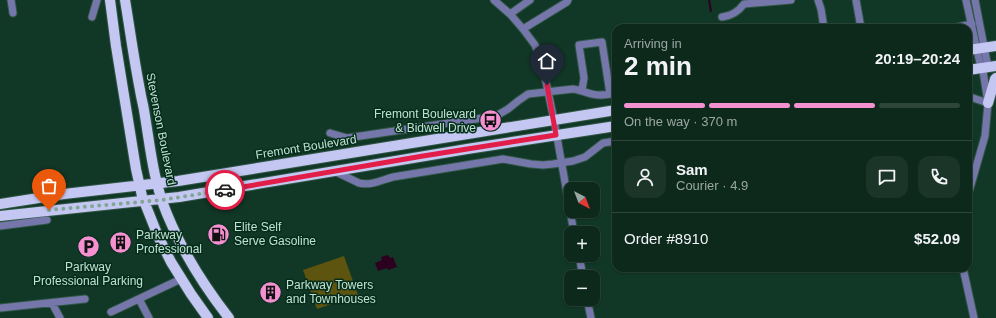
<!DOCTYPE html>
<html lang="en">
<head>
<meta charset="utf-8">
<style>
  :root { --surface:#0d291c; --page:#1b3529; --text:#f1f3f6; --muted:#9aa6a3; --line:#2d453b; --accent:#f590d1 }
  body { margin:0; font-family:Helvetica,sans-serif; background:var(--page); color:var(--text); height:100vh; display:flex; flex-direction:column; font-size:15px; white-space:nowrap }
  * { box-sizing:border-box; margin:0 }
  p { font-size:13px; color:var(--muted) }
  .icon { flex:none; width:22px; height:22px; fill:none; stroke:currentColor; stroke-width:2; stroke-linecap:round; stroke-linejoin:round }
  .map { position:relative; flex:1; overflow:hidden }
  .sheet { position:absolute; left:612px; top:24px; width:360px; height:248px; display:flex; flex-direction:column; background:var(--surface); border-radius:12px; box-shadow:0 1px 3px #0004,0 0 0 1px var(--line) }
  .sheet>* { flex:none }
  .needle { width:26px; rotate:138deg }
  .fabs { position:absolute; left:564px; top:182px; display:grid; gap:8px }
  .fabs a { display:grid; place-items:center; width:36px; height:36px; border-radius:8px; background:var(--surface); box-shadow:0 1px 3px #0004,0 0 0 1px var(--line); font-size:20px }
  .pin { position:absolute; display:grid; place-items:center; width:34px; height:34px; color:#fff; margin:-41px -17px; border-radius:50% 50% 50% 0; rotate:-45deg; box-shadow:0 0 4px #0007 }
  .pin .icon { rotate:45deg }
  .courier { position:absolute; display:grid; place-items:center; width:40px; height:40px; margin:-20px; border:3px solid #e11d48; border-radius:50%; background:#fff; color:#222; box-shadow:0 1px 5px #0007 }
  .summary em { font-style:normal; font-weight:700 }
  .summary div { display:flex; flex-direction:column-reverse }
  .summary { display:flex; align-items:center; justify-content:space-between; height:68px; padding:0 12px }
  h1 { font-size:26px; font-weight:700; line-height:30px }
  .bar { display:grid; grid-template-columns:repeat(4,1fr); gap:6px 4px; align-content:center; height:48px; padding:0 12px }
  .bar i { height:5px; border-radius:3px; background:var(--line) }
  .bar .current { background:var(--accent) }
  .bar p { grid-column:span 4 }
  .line { display:flex; align-items:center; gap:10px; padding:0 12px; border-top:1px solid var(--line) }
  .line div { flex:1 }
  .round { display:grid; place-items:center; flex:none; width:42px; height:42px; border-radius:12px; background:var(--page) }
  .map>svg:first-child { display:block }
</style>
</head>
<body>
<div class="map">
<svg width="996" height="318" viewBox="0 0 996 318">
  <rect width="100%" height="100%" fill="#113726"/>
  <!-- green -->
  <path fill="#5c540f" d="M344,256l14,39 -41,14 -14,-39z"/>
  <!-- water -->
  <path fill="#2c001f" d="M388,255l2,3 3,-1 4,10 -9,3 -1,-2 -9,3 -3,-8 7,-3 -1,-3z"/>
  <g fill="none" stroke-linecap="round" stroke-linejoin="round">
    <!-- stream -->
    <path stroke="#2c001f" stroke-width="2" d="M709,0l2,11"/>
    <defs>
      <path id="street" d="M11,0l2,13
        M494,0l16,14 13,15 12,16 7,18 12,57 20,113
        M818,0l3,9 3,19
        M856,0l5,28
        M966,0l15,68 2,3 5,32 -3,33 -17,59
        M975,0l13,67 -3,3
        M510,14l20,-14
        M92,17l5,-17
        M722,17c10,-1 16,-5 22,-13l47,-4
        M953,28l19,-4
        M523,29l44,-27 1,-2
        M582,90l2,-12 -5,-33 23,-3 8,52
        M968,97h2l18,6
        M330,133l17,5 149,-22 12,-7 10,-8 10,-7 45,-5c9,1 17,6 26,6 6,0 12,-1 17,-2
        M334,171l25,12c12,3 23,-3 34,-6l110,-18 28,5 12,1 10,-1 20,-3 12,-4 18,-14 13,-2
        M0,226l47,-6
        M579,255l4,22
        M963,268l11,50
        M139,299l10,19
        M587,299l4,19
        M52,303l8,15
        M0,308l85,-9
        M111,312l70,-33"/>
      <path id="primary" d="M110,0l6,46 20,123 6,27 16,40 13,26 20,32 17,24
        M125,0c5,30 9,60 15,90 1,7 3,14 4,20 6,35 9,71 23,104 15,37 37,72 62,104
        M968,50l28,-4
        M968,70l28,-4
        M988,103l7,-24 1,-1
        M0,204l64,-10 114,-13 438,-71
        M0,216l179,-19 288,-48 149,-23"/>
    </defs>
    <!-- street casing -->
    <use href="#street" stroke="#305645" stroke-width="9"/>
    <!-- primary casing -->
    <use href="#primary" stroke="#305645" stroke-width="12"/>
    <!-- street -->
    <use href="#street" stroke="#7577aa" stroke-width="7"/>
    <!-- primary -->
    <use href="#primary" stroke="#c4c7f2" stroke-width="10"/>
  </g>
  <g fill="none" stroke-linecap="round" stroke-linejoin="round">
    <!-- done -->
    <path stroke="#83a694" stroke-width="4" stroke-dasharray="0 7.2" d="M49,210l113,-10 63,-10"/>
    <!-- route -->
    <path stroke="#e11d48" stroke-width="5" d="M225,190l198,-34 133,-21 -9,-50"/>
  </g>
  <!-- icons -->
  <defs>
    <symbol id="bus-disc" viewBox="-11 -11 22 22"><circle r="9.5" fill="#f590d1" stroke="#052d1d"/><path d="M-5-6H5V4H4V6H2V4H-2V6H-4V4H-5ZM-3.5-4V0h7V-4ZM-3.5 1.2v1.5H-2V1.2ZM2 1.2v1.5H3.5V1.2Z" fill="#111"/></symbol>
    <symbol id="fuel-disc" viewBox="-11 -11 22 22"><circle r="9.5" fill="#f590d1" stroke="#052d1d"/><path d="M-5.5-6h7V0h2V4h1.3V-2.5L3-4.5l.8-.8L6-3V5H2.5V1h-1V6h-7ZM-4.2-4.7v3.2H.2V-4.7Z" fill="#111"/></symbol>
    <symbol id="building-disc" viewBox="-11 -11 22 22"><circle r="9.5" fill="#f590d1" stroke="#052d1d"/><path d="M-4-6H4V6H1V3H-1V6H-4ZM-2.5-4.3h1.7v1.8h-1.7ZM.8-4.3h1.7v1.8H.8ZM-2.5-1h1.7V.8h-1.7ZM.8-1h1.7V.8H.8Z" fill="#111"/></symbol>
    <symbol id="parking-disc" viewBox="-11 -11 22 22"><circle r="9.5" fill="#f590d1" stroke="#052d1d"/><path d="M-3.5-5.5H1a3.5 3.5 0 0 1 0 7H-1V5.5H-3.5ZM-1-3.4V-.6H.8a1.4 1.4 0 0 0 0-2.8Z" fill="#111"/></symbol>
  </defs>
  <g fill-rule="evenodd">
    <use href="#bus-disc" x="478" y="108" width="25" height="25"/>
    <use href="#fuel-disc" x="206" y="222" width="25" height="25"/>
    <use href="#building-disc" x="108" y="230" width="25" height="25"/>
    <use href="#parking-disc" x="76" y="234" width="25" height="25"/>
    <use href="#building-disc" x="258" y="280" width="25" height="25"/>
  </g>
  <g text-anchor="middle" dominant-baseline="central" stroke-width="3" stroke-linejoin="round" paint-order="stroke">
    <!-- poi labels -->
    <g font-size="12" fill="#c0e2d0" stroke="#052d1d" text-anchor="start">
      <text x="476" y="114" text-anchor="end">Fremont Boulevard<tspan x="476" dy="14">&amp; Bidwell Drive</tspan></text>
      <text x="234" y="227">Elite Self<tspan x="234" dy="14">Serve Gasoline</tspan></text>
      <text x="136" y="235">Parkway<tspan x="136" dy="14">Professional</tspan></text>
      <text x="88" y="267" text-anchor="middle">Parkway<tspan x="88" dy="14">Professional Parking</tspan></text>
      <text x="286" y="285">Parkway Towers<tspan x="286" dy="14">and Townhouses</tspan></text>
    </g>
    <!-- street labels -->
    <g font-size="12" fill="#c0e2d0" stroke="#052d1d">
      <text transform="translate(161 129) rotate(79)">Stevenson Boulevard</text>
      <text transform="translate(306 147) rotate(-9)">Fremont Boulevard</text>
    </g>
  </g>
</svg>
<div class="fabs">
<a><svg class="needle" viewBox="-14 -14 28 28"><path d="M0-13l5 13h-10z" fill="#e53935"/><path d="M0 13l5-13h-10z" fill="#9aa6a3"/></svg></a>
<a>+</a>
<a>−</a>
</div>
<div class="pin" style="left:49px;top:210px;background:#ea580c"><svg class="icon" aria-label="bag" viewBox="0 0 24 24"><path d="M5 8h14l-1 12H6zM9 8a3 3 0 0 1 6 0"/></svg></div>
<div class="pin" style="left:547px;top:85px;background:#1f2937"><svg class="icon" aria-label="home" viewBox="0 0 24 24"><path d="M3 11l9-7 9 7M6 9v11h12V9"/></svg></div>
<div class="courier" style="left:225px;top:190px"><svg class="icon" aria-label="car" viewBox="0 0 24 24"><path d="M5 17H2v-5l4-1 3-4h7l3 4 3 1v5h-3M9 17h6M6 11h13"/><circle cx="7" cy="17" r="2"/><circle cx="17" cy="17" r="2"/></svg></div>
<section class="sheet">
<div class="summary"><div><h1>2 min</h1><p>Arriving in</p></div><em>20:19–20:24</em></div>
<div class="bar"><i class="current"></i><i class="current"></i><i class="current"></i><i></i><p>On the way · 370 m</p></div>
<div class="line" style="height:72px"><a class="round"><svg class="icon" aria-label="person" viewBox="0 0 24 24"><circle cx="12" cy="8" r="4"/><path d="M4 21q1-7 8-7t8 7"/></svg></a><div><b>Sam</b><p>Courier · 4.9</p></div><a class="round"><svg class="icon" aria-label="chat" viewBox="0 0 24 24"><path d="M4 5h16v11H9l-5 4z"/></svg></a><a class="round"><svg class="icon" aria-label="phone" viewBox="0 0 24 24"><path d="M5 4h4l2 5-3 2q2 4 5 5l2-3 5 2v4C11 20 4 13 5 4z"/></svg></a></div>
<div class="line" style="height:52px"><div>Order #8910</div><b>$52.09</b></div>
</section>
</div>
</body>
</html>
